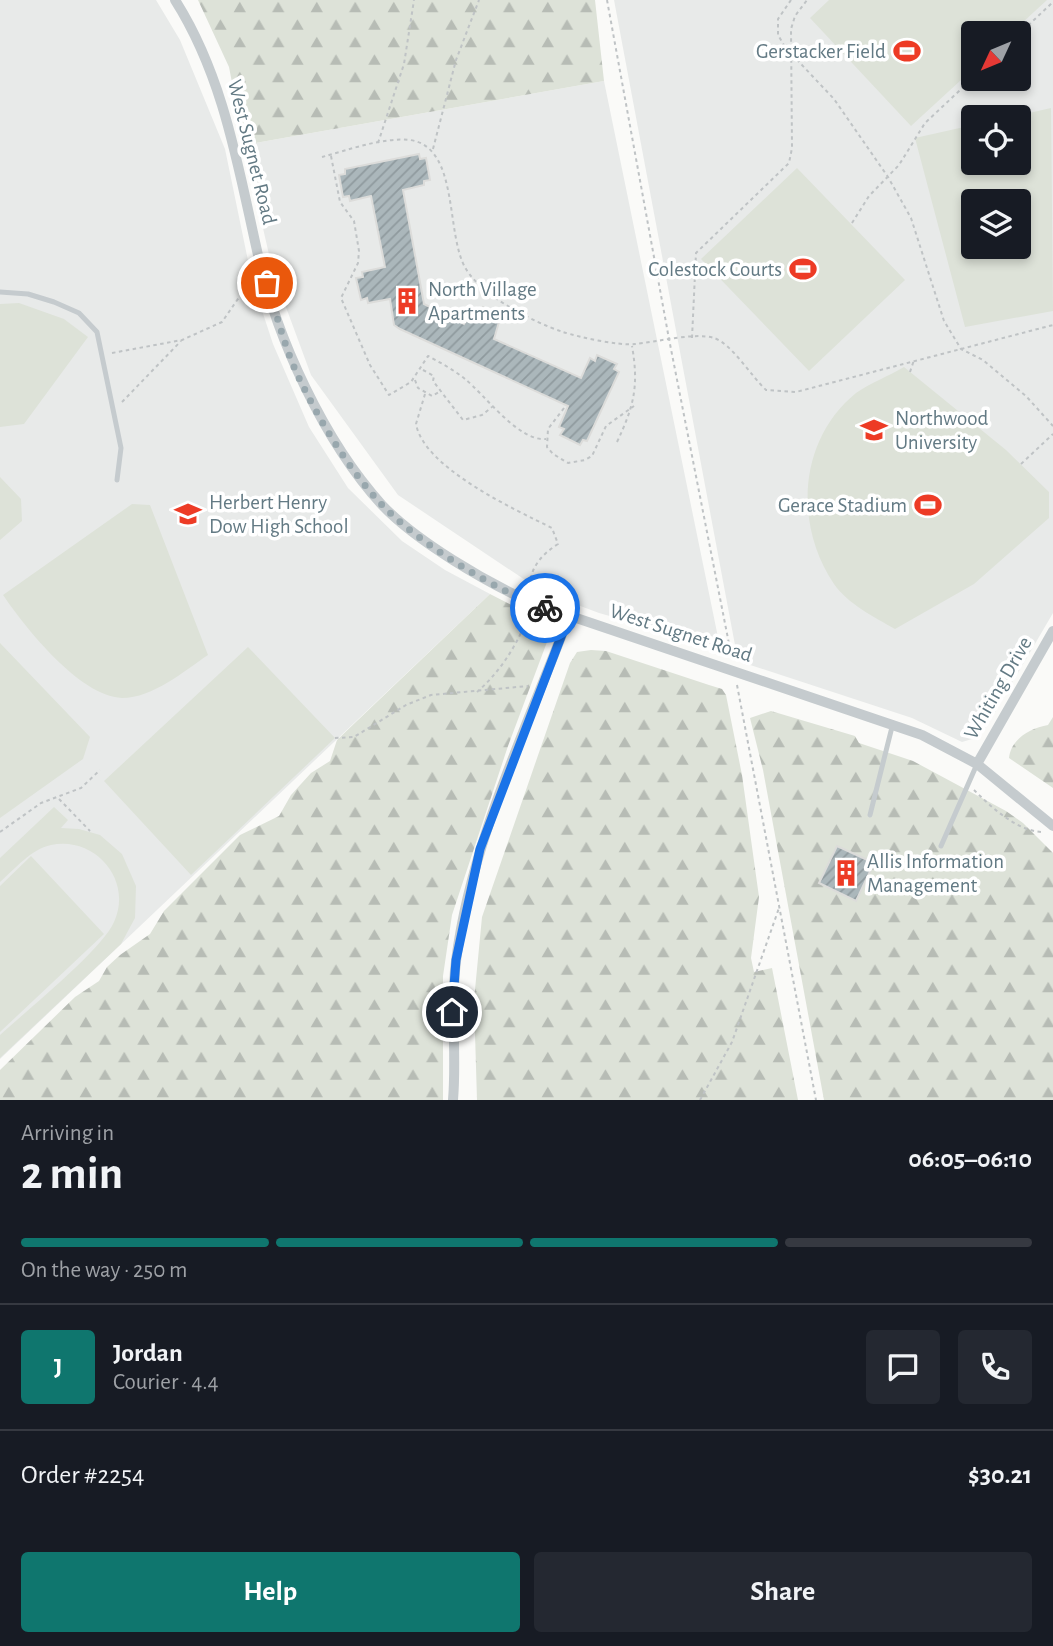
<!DOCTYPE html>
<html lang="en">
<head>
<meta charset="utf-8">
<style>
  :root { --surface:#171b24; --page:#242831; --text:#f1f3f6; --muted:#9ea1a6; --line:#363941; --accent:#0f766e }
  body { margin:0; font-family:"Alegreya Sans",sans-serif; background:var(--page); color:var(--text); height:100vh; display:flex; flex-direction:column; font-size:26px; white-space:nowrap }
  * { box-sizing:border-box; margin:0 }
  p { font-size:23px; color:var(--muted) }
  .icon { flex:none; width:38px; height:38px; fill:none; stroke:currentColor; stroke-width:2; stroke-linecap:round; stroke-linejoin:round }
  .map { position:relative; height:1100px; overflow:hidden }
  .details { display:flex; flex-direction:column; background:var(--surface); flex:1 }
  .details>* { flex:none }
  .needle { width:46px; rotate:226deg }
  .controls { position:absolute; left:961px; top:21px; display:grid; gap:14px }
  .controls a { display:grid; place-items:center; width:70px; height:70px; border-radius:7px; background:var(--surface); box-shadow:0 4px 10px #0003; font-size:35px }
  .pin { position:absolute; display:grid; place-items:center; width:60px; height:60px; color:#fff; margin:-30px; border:4px solid #fff; border-radius:50%; box-shadow:0 2px 7px #0007 }
  .courier { position:absolute; display:grid; place-items:center; width:70px; height:70px; margin:-35px; border:5px solid #1a73e8; border-radius:50%; background:#fff; color:#222; box-shadow:0 2px 9px #0007 }
  .summary em { font-style:normal; font-weight:700 }
  .summary div { display:flex; flex-direction:column-reverse }
  .summary { display:flex; align-items:center; justify-content:space-between; height:119px; padding:0 21px }
  h1 { font-size:46px; font-weight:700; line-height:52px }
  .bar { display:grid; grid-template-columns:repeat(4,1fr); gap:10px 7px; align-content:center; height:84px; padding:0 21px }
  .bar i { height:9px; border-radius:5px; background:var(--line) }
  .bar .active { background:var(--accent) }
  .bar p { grid-column:span 4 }
  .line { display:flex; align-items:center; gap:18px; padding:0 21px; border-top:2px solid var(--line) }
  .line div { flex:1 }
  .round { display:grid; place-items:center; flex:none; width:74px; height:74px; border-radius:7px; background:var(--page) }
  .button { display:flex; gap:14px; margin-top:auto; padding:14px 21px }
  .button a { flex:1; height:80px; border-radius:7px; background:var(--accent); color:#fff; font-size:28px; font-weight:700; line-height:80px; text-align:center }
  .button a+a { background:var(--page); color:var(--text) }
  .map>svg:first-child { display:block }
</style>
</head>
<body>
<div class="map">
<svg width="1053" height="1100" viewBox="0 0 1053 1100">
  <defs>
    <pattern id="forest-firs" width="22" height="20" patternUnits="userSpaceOnUse" patternTransform="scale(1.75)"><rect width="22" height="20" fill="#dde2d8"/><path d="M5 1l3.5 6h-7zM16 11l3.5 6h-7z" fill="#b7bcb5"/></pattern>
    <pattern id="building-hatch" width="6" height="6" patternUnits="userSpaceOnUse" patternTransform="scale(1.75)"><rect width="6" height="6" fill="#abb7bb"/><path d="M-1 1l2-2M0 6l6-6M5 7l2-2" fill="none" stroke="#8f9a9e"/></pattern>
  </defs>
  <rect width="100%" height="100%" fill="#fafaf8"/>
  <!-- built -->
  <path fill="#e8eae9" fill-rule="evenodd" d="M0,0h156l24,40 45,109 27,131 21,64 36,83 39,61 54,53 43,29 45,24 -490,465z
    M614,0h439v613l-65,111 -16,15 -10,3 -50,-24 -174,-57zM973,33h45v46h-45zM973,117h45v46h-45zM973,201h45v46h-45z
    M604,81l116,566 -121,-34 -56,-21 -145,-97 -87,-120 -38,-103 -29,-127z"/>
  <!-- forest -->
  <path fill="url(#forest-firs)" d="M198,0h397l9,81 -360,64 -15,-78z
    M490,594l54,28 4,9 -1,11 -39,104 -56,169 -9,61v124h-443v-30l75,-73 24,-16 8,-14 13,-12 30,-21 14,-23 76,-76 39,-19 12,-21 20,-22 19,-12 7,-21z
    M591,650l15,1 103,34 13,4 4,6 16,80 17,122 -8,61 3,14 18,-4 26,132h-321l-3,-100 8,-83 88,-254 7,-11z
    M771,711l84,25 4,7 54,18 93,50 17,12 30,30v247h-229l-61,-330 -13,-52z
    M1053,717v71l-44,-30c2,-19 21,-30 39,-33z"/>
  <!-- green -->
  <path fill="#dde2d8" fill-rule="evenodd" d="M829,0h218l-36,33h-38v36l-62,57 -101,-108z
    M1051,108l2,203 -88,16 -50,-189 58,-13v38h45v-46h-7zM973,201h45v46h-45z
    M797,168l108,112 -96,91 -108,-112z
    M19,303l45,16 24,18 -64,87 -24,3v-123z
    M904,367l102,83 43,42v26l-75,66 -79,45c-21,-12 -47,-25 -61,-45 -40,-59 -36,-144 22,-191 14,-10 33,-17 48,-26z
    M0,477l21,22 1,22 -22,19z
    M132,504l18,1 58,150c-24,16 -55,43 -86,43 -43,-2 -97,-71 -119,-103z
    M0,643l90,94 -7,22 -83,59z
    M248,647l87,91 -144,137 -87,-94z
    M54,807l14,13 -7,8 18,1 21,6 22,19 14,32 -1,32 -14,26 -121,114v-23c26,-24 102,-85 114,-113 19,-41 -18,-86 -63,-77 -20,4 -36,24 -51,37v-24z
    M31,856l73,78 -104,98v-146z"/>
  <!-- building -->
  <path fill="url(#building-hatch)" stroke="#dcdcda" stroke-width="2" d="M419,154l1,5 6,-1 4,22 -6,1v4l-21,5 21,114 40,20 10,-15 6,3 3,-5 12,7 -2,4 6,4 -5,17 87,39 9,-20 5,3 2,-6 20,9 -3,5 5,3 -32,69 -4,-1 -3,5 -20,-10 4,-6 -5,-2 9,-21 -168,-77 -6,-4 -4,-26 -22,4 -1,-5 -6,2 -5,-22 7,-1 -1,-5 23,-5 -14,-71 -21,5 -1,-5 -6,1 -4,-22 6,-1v-5z
    M837,846l37,17 -18,38 -37,-18z"/>
  <g fill="none" stroke-linecap="round" stroke-linejoin="round">
    <!-- path -->
    <path stroke="#bfc3c5" stroke-width="2" stroke-dasharray="3.5 3.5" stroke-linecap="butt" d="M607,0l62,339 63,320
      M791,0l-13,19v16l7,12 49,52 54,78 23,41 33,103 17,28 22,11 43,36 27,30
      M1018,35l35,-33
      M378,143l26,-79 10,-64
      M433,149l23,-89 23,-60
      M331,156l9,46 14,19 5,30 -1,12 -17,35 29,67 19,30 22,-13 17,-26c13,7 26,14 37,23 20,16 54,63 81,60
      M322,157c26,-7 61,-20 88,-17 50,7 35,95 56,129 16,27 67,53 97,63 16,5 56,14 72,12 22,-2 60,-12 79,-6 17,5 38,39 52,52l30,2 257,-67
      M852,223l17,-27 30,-31 26,-42 48,-45
      M692,338l4,-85 93,-90 3,-15 -1,-119 4,-13 12,-16
      M112,353l70,-13 40,-18 29,-42
      M423,370l11,6 -1,5 30,39 19,-5 10,-8
      M910,372l4,-12
      M415,380l3,8 14,8 7,-4
      M425,394l-9,30c8,44 98,85 136,104l6,16c-14,9 -25,20 -28,37l4,9
      M122,402l59,-61
      M564,408l-16,21 -1,18 6,7 15,9 17,-3 7,-4 14,-30 28,-20
      M617,442c17,-36 22,-56 15,-96
      M1021,464l32,-30
      M737,685l79,415
      M477,692c23,-20 41,-48 51,-76
      M335,738l19,-1 52,-32 25,-10 97,-9
      M974,790c17,17 43,41 68,42
      M59,799l31,32
      M0,832l41,-29 40,-15 19,-18
      M700,1100l32,-58 47,-134"/>
    <!-- lane -->
    <path stroke="#c5cbce" stroke-width="5" d="M0,292l28,2 26,8 25,11 18,19 24,116 -4,32
      M870,815l23,-92
      M941,846l36,-82"/>
    <!-- street -->
    <path stroke="#c5cbce" stroke-width="10" d="M175,0c49,77 63,167 83,255 19,84 66,186 124,250 35,37 104,77 150,98l390,132 55,29 76,62
      M977,764l76,-133
      M453,1100c4,-46 -3,-92 3,-139 15,-120 71,-233 113,-345"/>
  </g>
  <g fill="none" stroke-linecap="round" stroke-linejoin="round">
    <!-- done -->
    <path stroke="#98a7ad" stroke-width="7" stroke-dasharray="0 12.6" d="M267,283c10,32 18,67 33,97 21,43 49,90 82,125 38,39 112,85 163,103"/>
    <!-- route -->
    <path stroke="#1a73e8" stroke-width="9" d="M452,1012l4,-52 24,-111 89,-233 -24,-8"/>
  </g>
  <!-- icons -->
  <defs>
    <symbol id="stadium-bare" viewBox="-9 -9 18 18"><path d="M0-5a6.5 5 0 1 0 0 10a6.5 5 0 1 0 0-10ZM-3.5-1.8h7v3.6h-7Z" fill="#ed3b25" stroke="#fff" stroke-width="2.5" paint-order="stroke"/></symbol>
    <symbol id="building-bare" viewBox="-9 -9 18 18"><path d="M-4-6H4V6H1V3H-1V6H-4ZM-2.5-4.3h1.7v1.8h-1.7ZM.8-4.3h1.7v1.8H.8ZM-2.5-1h1.7V.8h-1.7ZM.8-1h1.7V.8H.8Z" fill="#ed3b25" stroke="#fff" stroke-width="2.5" paint-order="stroke"/></symbol>
    <symbol id="university-bare" viewBox="-9 -9 18 18"><path d="M0-5L7-2L0 1L-7-2ZM-4 1L0 2.5L4 1V4Q0 6-4 4Z" fill="#ed3b25" stroke="#fff" stroke-width="2.5" paint-order="stroke"/></symbol>
    <symbol id="school-bare" viewBox="-9 -9 18 18"><path d="M0-5L7-2L0 1L-7-2ZM-4 1L0 2.5L4 1V4Q0 6-4 4Z" fill="#ed3b25" stroke="#fff" stroke-width="2.5" paint-order="stroke"/></symbol>
  </defs>
  <g fill-rule="evenodd">
    <use href="#stadium-bare" x="888" y="32" width="38" height="38"/>
    <use href="#stadium-bare" x="784" y="250" width="38" height="38"/>
    <use href="#building-bare" x="388" y="282" width="38" height="38"/>
    <use href="#university-bare" x="855" y="411" width="38" height="38"/>
    <use href="#stadium-bare" x="909" y="486" width="38" height="38"/>
    <use href="#school-bare" x="169" y="495" width="38" height="38"/>
    <use href="#building-bare" x="827" y="854" width="38" height="38"/>
  </g>
  <g text-anchor="middle" dominant-baseline="central" stroke-width="7" stroke-linejoin="round" paint-order="stroke">
    <!-- poi labels -->
    <g font-size="21" fill="#637a84" stroke="#fff" text-anchor="start">
      <text x="886" y="51" text-anchor="end">Gerstacker Field</text>
      <text x="782" y="269" text-anchor="end">Colestock Courts</text>
      <text x="428" y="289">North Village<tspan x="428" dy="24">Apartments</tspan></text>
      <text x="895" y="418">Northwood<tspan x="895" dy="24">University</tspan></text>
      <text x="209" y="502">Herbert Henry<tspan x="209" dy="24">Dow High School</tspan></text>
      <text x="907" y="505" text-anchor="end">Gerace Stadium</text>
      <text x="867" y="861">Allis Information<tspan x="867" dy="24">Management</tspan></text>
    </g>
    <!-- street labels -->
    <g font-size="21" fill="#637a84" stroke="#fff">
      <text transform="translate(252 152) rotate(76)">West Sugnet Road</text>
      <text transform="translate(681 633) rotate(18)">West Sugnet Road</text>
      <text transform="translate(998 688) rotate(-60)">Whiting Drive</text>
    </g>
  </g>
</svg>
<div class="controls">
<a><svg class="needle" viewBox="-14 -14 28 28"><path d="M0-13l5 13h-10z" fill="#e53935"/><path d="M0 13l5-13h-10z" fill="#9ea1a6"/></svg></a>
<a><svg class="icon" aria-label="locate" viewBox="0 0 24 24"><circle cx="12" cy="12" r="6"/><path d="M12 2v4M12 18v4M2 12h4M18 12h4"/></svg></a>
<a><svg class="icon" aria-label="layers" viewBox="0 0 24 24"><path d="M12 4l9 5-9 5-9-5zM3 14l9 5 9-5"/></svg></a>
</div>
<div class="pin" style="left:267px;top:283px;background:#ea580c"><svg class="icon" aria-label="bag" viewBox="0 0 24 24"><path d="M5 8h14l-1 12H6zM9 8a3 3 0 0 1 6 0"/></svg></div>
<div class="pin" style="left:452px;top:1012px;background:#1f2937"><svg class="icon" aria-label="home" viewBox="0 0 24 24"><path d="M3 11l9-7 9 7M6 9v11h12V9"/></svg></div>
<div class="courier" style="left:545px;top:608px"><svg class="icon" aria-label="bike" viewBox="0 0 24 24"><circle cx="6" cy="16" r="4"/><circle cx="18" cy="16" r="4"/><path d="M6 16l4-8h5l3 8M10 8l3 8H6M13 5h3"/></svg></div>
</div>
<section class="details">
<div class="summary"><div><h1>2 min</h1><p>Arriving in</p></div><em>06:05–06:10</em></div>
<div class="bar"><i class="active"></i><i class="active"></i><i class="active"></i><i></i><p>On the way · 250 m</p></div>
<div class="line" style="height:126px"><b class="round" style="background:var(--accent);color:#fff">J</b><div><b>Jordan</b><p>Courier · 4.4</p></div><a class="round"><svg class="icon" aria-label="chat" viewBox="0 0 24 24"><path d="M4 5h16v11H9l-5 4z"/></svg></a><a class="round"><svg class="icon" aria-label="phone" viewBox="0 0 24 24"><path d="M5 4h4l2 5-3 2q2 4 5 5l2-3 5 2v4C11 20 4 13 5 4z"/></svg></a></div>
<div class="line" style="height:91px"><div>Order #2254</div><b>$30.21</b></div>
<div class="button"><a>Help</a><a>Share</a></div>
</section>
</body>
</html>
